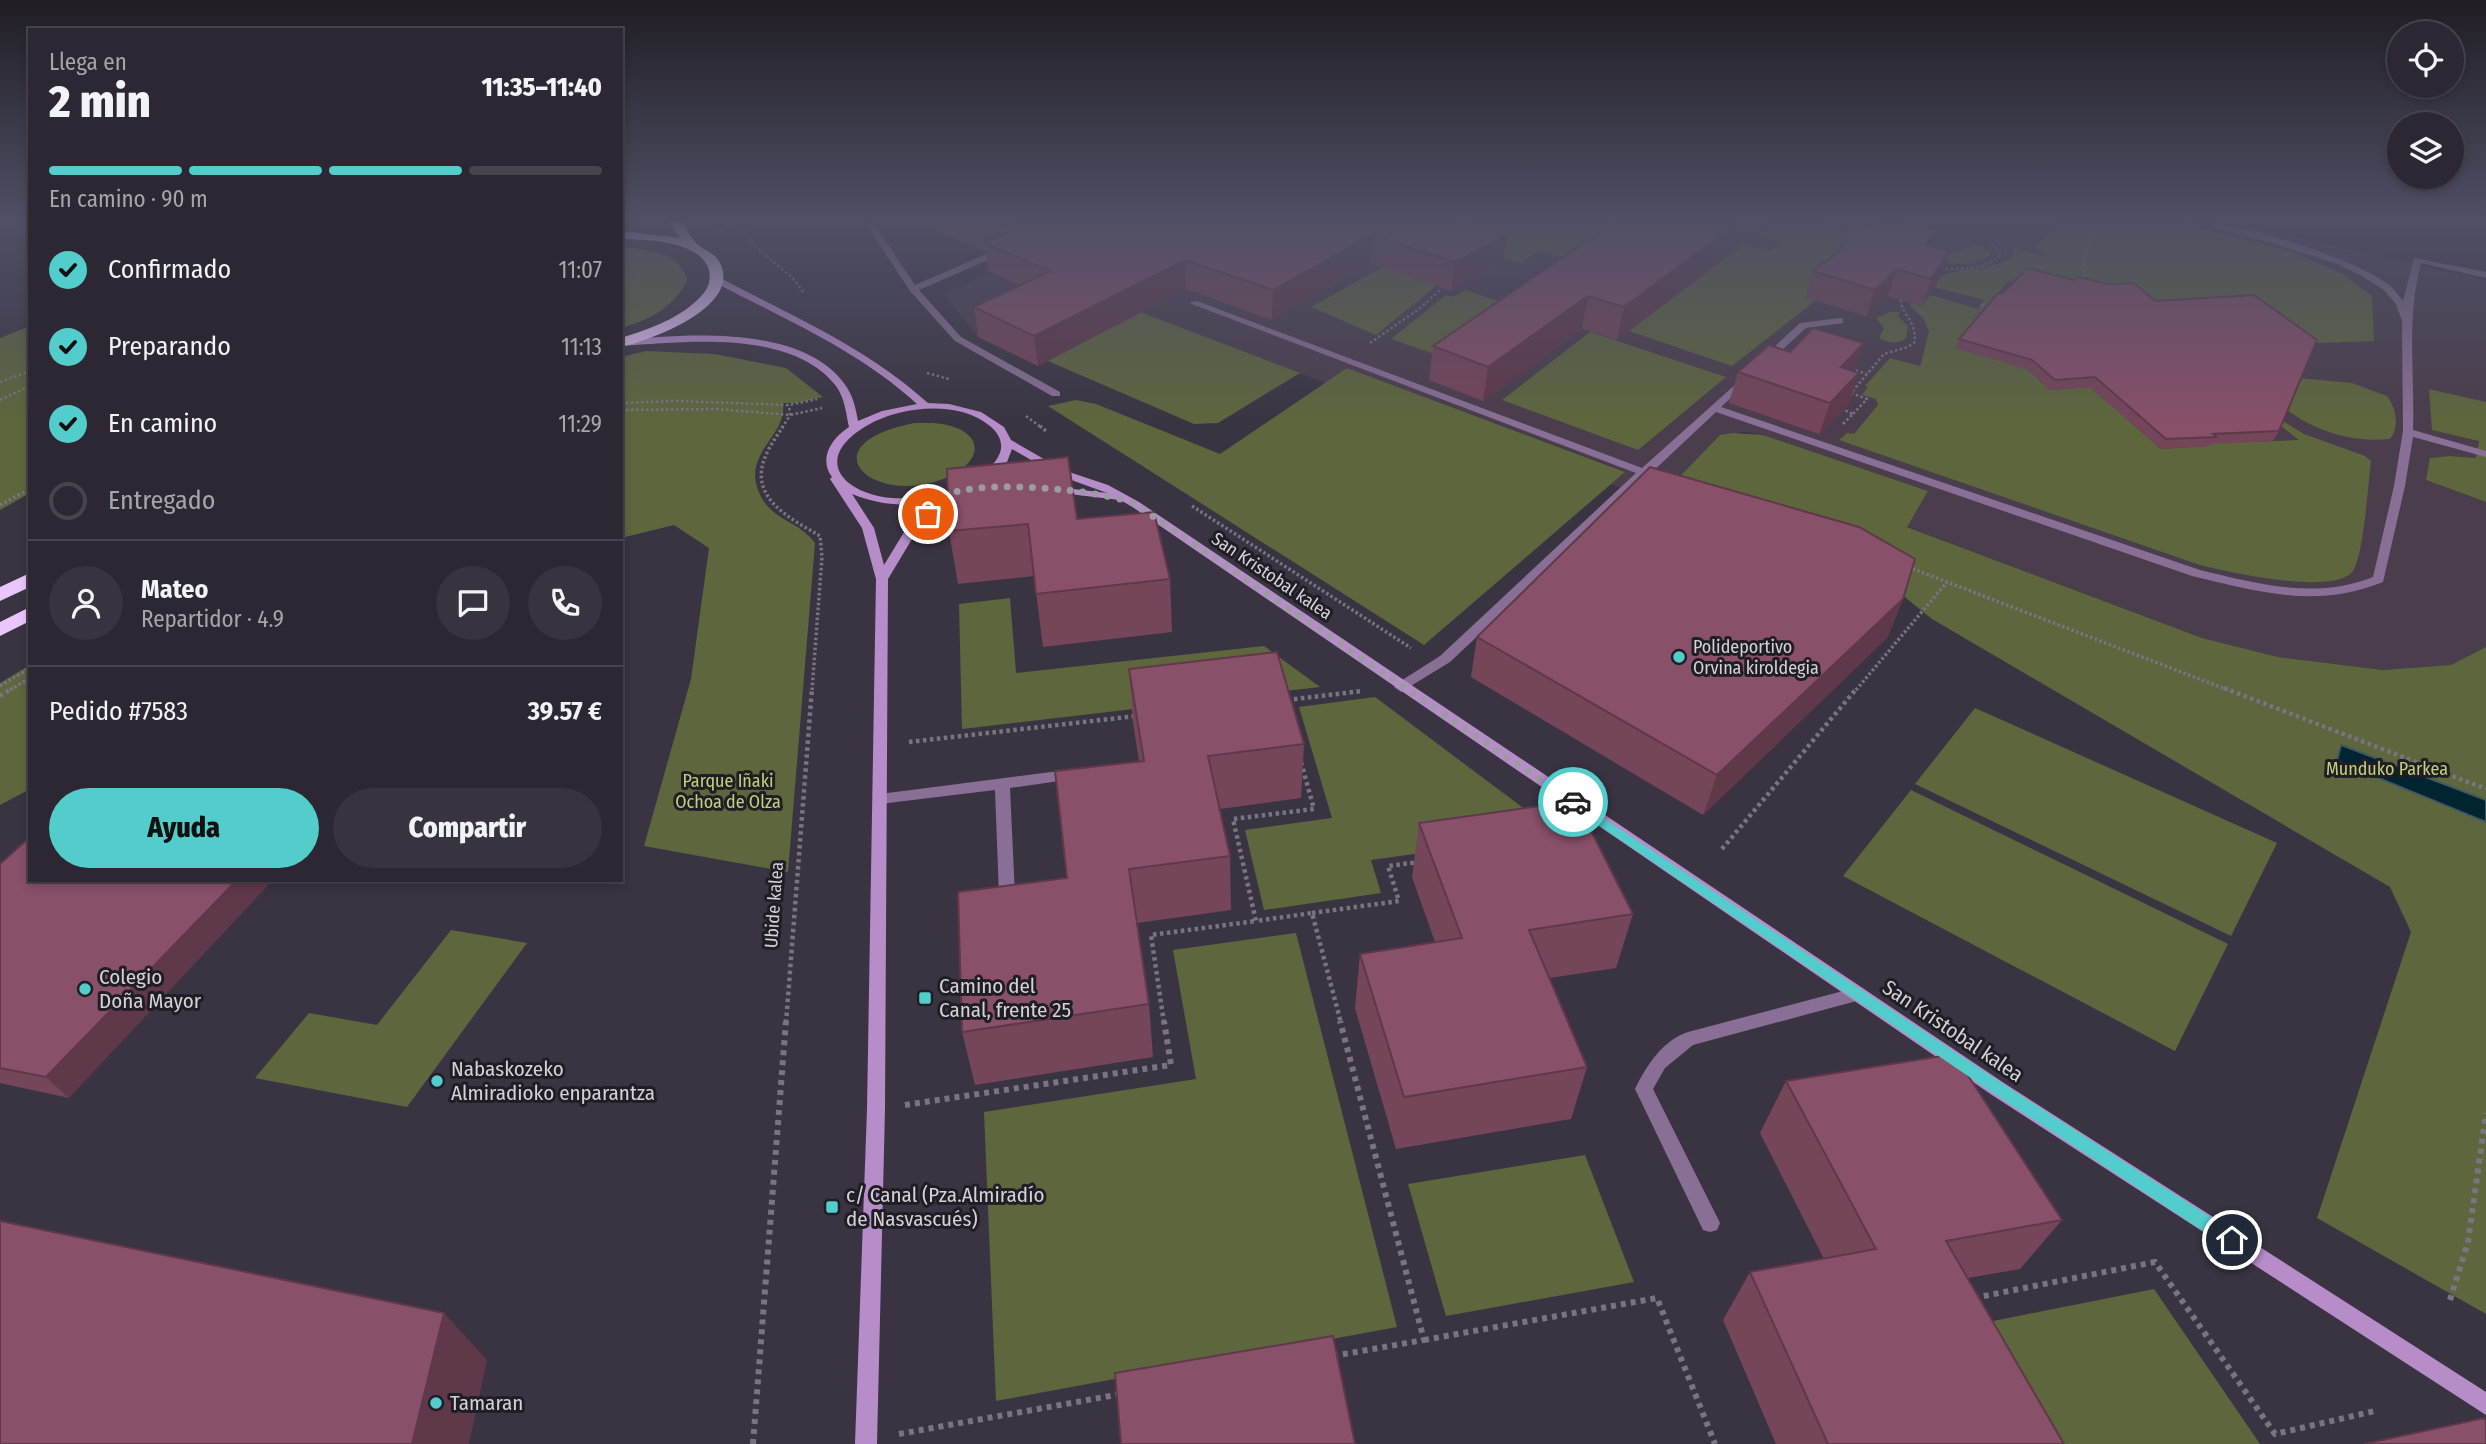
<!DOCTYPE html>
<html lang="es">
<head>
<meta charset="utf-8">
<style>
  :root { --surface:#2c2732; --page:#38333e; --text:#f1f3f6; --muted:#a6a5ac; --line:#48444d; --accent:#53cdcb }
  body { margin:0; font-family:"Fira Sans Condensed",sans-serif; background:var(--page); color:var(--text); height:100vh; display:flex; flex-direction:column; font-size:26px; white-space:nowrap }
  * { box-sizing:border-box; margin:0 }
  p { font-size:23px; color:var(--muted) }
  .icon { flex:none; width:38px; height:38px; fill:none; stroke:currentColor; stroke-width:2; stroke-linecap:round; stroke-linejoin:round }
  .map { position:relative; flex:1; overflow:hidden }
  .panel { position:absolute; left:28px; top:28px; width:595px; height:854px; display:flex; flex-direction:column; background:var(--surface); border-radius:0px; box-shadow:0 4px 10px #0003,0 0 0 2px var(--line) }
  .panel>* { flex:none }
  .tools { position:absolute; left:2387px; top:21px; display:grid; gap:14px }
  .tools a { display:grid; place-items:center; width:77px; height:77px; border-radius:50%; background:var(--surface); box-shadow:0 4px 10px #0003,0 0 0 2px var(--line); font-size:35px }
  .pin { position:absolute; display:grid; place-items:center; width:60px; height:60px; color:#fff; margin:-30px; border:4px solid #fff; border-radius:50%; box-shadow:0 2px 7px #0007 }
  .courier { position:absolute; display:grid; place-items:center; width:70px; height:70px; margin:-35px; border:5px solid #53cdcb; border-radius:50%; background:#fff; color:#222; box-shadow:0 2px 9px #0007 }
  .summary em { font-style:normal; font-weight:800 }
  .summary div { display:flex; flex-direction:column-reverse }
  .summary { display:flex; align-items:center; justify-content:space-between; height:119px; padding:0 21px }
  h1 { font-size:46px; font-weight:800; line-height:52px }
  .bar { display:grid; grid-template-columns:repeat(4,1fr); gap:10px 7px; align-content:center; height:84px; padding:0 21px }
  .bar i { height:9px; border-radius:5px; background:var(--line) }
  .bar .current { background:var(--accent) }
  .bar p { grid-column:span 4 }
  .line { display:flex; align-items:center; gap:18px; padding:0 21px; border-top:2px solid var(--line) }
  .line div { flex:1 }
  .round { display:grid; place-items:center; flex:none; width:74px; height:74px; border-radius:37px; background:var(--page) }
  ol { padding:0 21px; list-style:none }
  li { display:flex; align-items:center; gap:21px; height:77px }
  li p { margin-inline-start:auto }
  li .icon { padding:7px; border-radius:50%; background:var(--accent); color:#111; stroke-width:4 }
  li:last-child { color:var(--muted) }
  li i { width:38px; height:38px; border:4px solid var(--line); border-radius:50% }
  .primary-button { display:flex; gap:14px; margin-top:auto; padding:14px 21px }
  .primary-button a { flex:1; height:80px; border-radius:42px; background:var(--accent); color:#111; font-size:28px; font-weight:800; line-height:80px; text-align:center }
  .primary-button a+a { background:var(--page); color:var(--text) }
  .map>svg:first-child { display:block }
</style>
</head>
<body>
<div class="map">
<svg width="2486" height="1444" viewBox="0 0 2486 1444">
  <rect width="100%" height="100%" fill="#3a3442"/>
  <!-- medical -->
  <path fill="#4a3d4c" d="M1092,221h1130l264,59v122l-57,-13 50,51 -2,18 -27,-2 -24,24 60,22v145l-35,18 -68,5 -105,-13 -76,-19 -296,-112 22,-35 -165,-56 -17,-3 -26,3 -64,66 -45,-17 13,-13 -277,-103 -21,15 -186,-70 -102,53 -60,-29 -34,-42z"/>
  <!-- green -->
  <path fill="#5e663d" d="M1433,221h171l9,3 -50,34 -24,-8 -18,14 -105,-34z
    M1773,221h43l62,17 -31,23 -17,-4 -10,8 17,5 -31,28 9,3 -83,65 -103,-35 114,-87 26,7 12,-8 -26,-9z
    M2060,221h113l119,31 51,22 29,22 2,45 -57,2 -30,-20 -136,-13 -143,-29 -52,67 71,21 23,21 40,-3 71,62 48,-3 -60,-52 103,48 47,-2 -55,-43 60,37 61,22 6,5c-3,24 -7,89 -17,108 -14,29 -132,2 -157,-5l-358,-124 8,-7 7,1 24,-29 -2,-6 -14,-4 6,-8 -3,-1 25,-28 30,8 1,-2 8,-33 -6,-13 -13,-12 1,-3 9,2 11,-10 47,14 6,-9 -50,-13c3,-4 4,-7 7,-10 12,-11 50,-2 74,-23l-4,-6 33,8 1,-4 -12,-3z
    M1975,245l16,6 -1,5 -20,8 -28,-1 -2,-9 18,-2z
    M621,247c27,3 58,4 66,33 -12,27 -38,40 -66,48z
    M1388,264l48,22 -60,49 -65,-28z
    M1466,290l52,18 -72,50 -55,-19 55,-44 7,2z
    M1140,312l160,61 -82,50 -24,1 -146,-63z
    M1890,312h10l-2,4 10,10 -2,12c-7,7 -19,5 -27,0l5,-10 -8,-10z
    M30,326v167l-30,17v-172z
    M1590,332l136,45 -88,73 -136,-50z
    M646,351l69,3 71,14 37,29 -27,6h-13c4,31 -34,47 -27,80 9,38 41,35 59,60l-27,329 -144,-26 47,-167 18,-131 -35,-23 -53,13v-181z
    M1347,368l278,104 -201,173 -376,-239 28,-6 20,4 124,50z
    M2299,378l53,5 35,13c9,12 13,30 3,43 -39,4 -79,-9 -108,-33z
    M2429,389l57,13v100l-60,-22 4,-22 20,-2 26,2 3,-17 -47,-11z
    M914,423c12,0 25,-1 37,3 32,9 30,34 3,48 -75,39 -154,-28 -40,-51z
    M1733,433l30,2 165,56 -21,36 295,111 76,19 105,13 68,-5 35,-18v667l-169,-96 94,-286 -21,-45 -458,-268 -62,-50 -214,-68 64,-66z
    M1010,598l6,75 248,-27 56,41 -358,42 -3,-125z
    M30,665v124l-30,16v-122z
    M1375,697l183,137 -187,26 10,33 -117,17 -19,-80 87,-12 -33,-111z
    M1975,708l302,135 -46,93 -316,-152z
    M1911,790l317,154 -53,107 -332,-175z
    M451,930l76,13 -120,164 -152,-29 54,-65 68,12z
    M1296,933l101,394 -401,74 -12,-289 212,-33 -23,-129z
    M1585,1155l49,127 -188,34 -38,-132z
    M2154,1289l106,155h-213l-69,-120z"/>
  <!-- water -->
  <path fill="#002430" stroke="#405863" stroke-width="2" d="M2341,745l145,55v22l-149,-61z"/>
  <g fill="none" stroke-linecap="round" stroke-linejoin="round">
    <!-- path-far3 -->
    <path stroke="#797480" stroke-width="2.5" stroke-dasharray="2.5 2.5" stroke-linecap="butt" d="M715,221l8,12
      M738,221l16,25 38,31 12,16
      M1941,269c21,-1 46,3 60,-16l-11,-10
      M2087,281c-10,-21 5,-42 15,-60
      M1981,305l9,3
      M1370,343l49,-34 23,-21
      M1851,369l16,5
      M927,373l22,6
      M0,382l30,-11
      M0,400l30,-14
      M621,403l55,-2 113,4 28,-6
      M621,410l95,-1 74,6 32,-7
      M1853,414l14,-15 -16,-6 33,-39 24,-7 7,-5c1,-23 -14,-27 -14,-42
      M1026,416l16,12
      M1843,424l10,-10 -9,-4
      M782,428l8,-13 -1,-10"/>
    <!-- path-far2 -->
    <path stroke="#797480" stroke-width="3.5" stroke-dasharray="2.5 2.5" stroke-linecap="butt" d="M783,426c-5,9 -13,19 -17,29 -19,43 24,63 54,81l2,21 -10,133
      M1040,426l6,5
      M0,505l30,-16
      M1192,506l219,142
      M1908,567l320,123
      M0,686l30,-18
      M10,690l20,-12
      M1856,690l91,-108"/>
    <!-- path-far1 -->
    <path stroke="#797480" stroke-width="4.5" stroke-dasharray="3.5 3.5" stroke-linecap="butt" d="M2224,688l262,101
      M0,696l13,-8
      M1287,700l75,-9
      M909,742l227,-26
      M1301,762l13,47 -81,10 23,102 56,-8 29,110
      M1722,849l135,-161
      M1312,913l87,-12 -11,-35 31,-4
      M786,1023l26,-335
      M1164,1023l-13,-88 105,-14"/>
    <!-- path -->
    <path stroke="#797480" stroke-width="6" stroke-dasharray="5 5" stroke-linecap="butt" d="M905,1105l266,-40 -7,-44
      M1974,1298l181,-36 120,172 100,-23
      M2450,1300l18,-58 18,-129
      M1424,1340l233,-42 58,146
      M1333,1356l91,-16 -84,-319
      M899,1434l222,-40
      M753,1444l33,-423"/>
    <!-- lane -->
    <path fill="#896f95" fill-rule="evenodd" d="M864,221h8l43,64 83,-36h6v4l-85,37 42,47 99,55v4h-8l-97,-55 -45,-50z
      M2192,221c44,0 161,36 197,64 5,4 10,11 14,16l11,-43 72,14v6l-65,-15c-15,56 -6,111 -8,167l73,21v6l-73,-20 -8,49 -22,96c-67,27 -124,10 -191,-6l-476,-164 -266,250 -49,30 -7,-5 2,-3 44,-28 196,-183 -447,-170 8,-2 445,167 104,-93 5,3 -1,2 -29,27 479,163c58,14 116,30 173,7l21,-91 9,-55 -1,-110 -6,-17 -12,-14 -22,-14 -27,-13 -64,-20z
      M1840,318l3,1v4l-37,5 -36,33 -9,-2 39,-36z
      M1075,769l7,5 -2,4 -70,10 5,108 -2,4 -6,2 -6,-2 -2,-4 -4,-106 -115,14 -5,-1 -2,-4 2,-4 5,-1z
      M1858,987l6,2 3,5 -3,5 -171,46 -28,23 -12,21 67,134 -3,7 -7,2 -7,-2 -68,-141c11,-23 28,-49 53,-57z"/>
    <!-- secondary -->
    <path fill="#b68dc9" fill-rule="evenodd" d="M714,278h6c73,38 147,70 208,125l21,1 32,8 23,15 7,13 52,30 45,15 31,17 865,581 482,309v23l-494,-320 -861,-589 -11,-6 -68,-8v-4l4,-1 51,6 -52,-19 -43,-25 -5,13 -14,15h-8l-2,-2c7,-8 16,-15 18,-26 1,-10 -4,-17 -11,-23 -31,-26 -89,-20 -122,-1 -56,32 -28,68 24,73 25,2 50,-6 74,-11l6,3 -2,2 -20,5 -35,37 -27,45 -3,530 -8,335h-22l12,-335 9,-530 -14,-51 -32,-49 2,-2c-14,-19 0,-39 17,-50 -3,-13 -4,-29 -13,-41 -44,-57 -150,-44 -214,-40l-1,-6c65,-6 183,-16 225,46 7,10 10,23 12,35l24,-10 35,-7c-59,-54 -133,-85 -203,-122zM852,494c27,11 53,13 82,7l-28,28 -22,36 -10,-37z"/>
    <!-- highway -->
    <path fill="#ebc6fd" fill-rule="evenodd" d="M669,221h12c5,7 10,17 16,23 8,7 19,9 24,21 18,43 -70,75 -100,82v-9c28,-9 61,-20 81,-43 7,-7 9,-16 7,-25 -8,-29 -64,-31 -88,-31v-8l59,7z
      M30,573v14l-30,14v-14z
      M30,607v14l-30,15v-14z"/>
  </g>
  <!-- wall -->
  <path fill="#75455a" d="M910,221h563l-4,2 34,41 -52,27 -81,-27 -98,56 -86,-31 -148,77 -60,-29 -4,-30 46,-22 -32,-14 -2,-19z
    M1616,221h158l-157,119 -35,-11 -99,72 -54,-21 4,-34z
    M1864,229l73,1 -6,16 10,31 -19,29 -34,-10 -22,20 -61,-18 8,-27 28,-21z
    M2074,280l34,4 171,147 -6,10 -62,3 -1,2 -49,3 -71,-62 -40,3 -23,-21 -72,-21 4,-9 43,-45z
    M1790,352l69,21 -10,31 -30,30 -90,-31 9,-31z
    M1077,519l93,60 2,53 -129,15 -9,-71 -76,8 -9,-53z
    M1903,599l-16,39 -184,177 -232,-138 6,-40z
    M1129,669l175,75 -3,54 -81,11 10,47 1,54 -94,13 12,81 4,53 -178,28 -13,-53 105,-154 72,-117 -6,-38z
    M1419,823l214,91 -17,54 -66,10 37,89 -16,52 -175,30 -41,-141 5,-54 75,-12 -23,-65z
    M0,864l69,234 -69,-15z
    M1786,1081l276,139 -42,49 -52,9 96,166h-288l-53,-124 27,-48 74,-13 -64,-126z"/>
  <!-- shaded-wall -->
  <path fill="#5f384a" d="M988,221h70l-52,12 -11,-4 3,18 -14,-4 1,9 -3,-28z
    M1741,221h33l-157,119 7,-33z
    M1937,230l-9,26 -2,-11z
    M1372,235l-2,29 -98,56 1,-30z
    M1507,235l-4,29 -52,27 4,-29z
    M1950,251l-9,26 -19,29 9,-27z
    M1185,260l1,29 -148,77 -4,-30z
    M1897,269l-9,27 -22,20 9,-26z
    M1588,296l-6,33 -99,72 5,-34z
    M1864,343l-11,31 -12,-7z
    M1859,373l-10,31 -30,30 11,-31z
    M1903,599l-16,39 -184,177 14,-40z
    M237,880h36l-204,218 -23,-21z
    M444,1313l43,47 -18,84h-57z"/>
  <!-- building -->
  <path fill="#885069" stroke="#5f384a" stroke-width="2" d="M975,221h13l-6,3z
    M1015,221h446l46,14 -52,27 -83,-27 -99,55 -88,-30 -151,76 -60,-29 76,-36 -66,-28 22,-10 -11,-4z
    M1616,221h125l-117,86 -36,-11 -100,71 -55,-21z
    M1874,221h28l35,9 -11,15 24,6 -19,28 -34,-10 -22,21 -62,-19 28,-21 8,-26 15,5z
    M2027,268l47,12 5,-3 29,7 26,-1 21,18 99,-6 63,45 -38,91 -66,3 3,3 -50,2 -71,-62 -40,3 -23,-20 -73,-21 39,-46 4,1z
    M1813,328l51,15 -23,24 18,6 -29,30 -92,-31 31,-27 21,7z
    M1068,457l9,62 77,-7 16,67 -134,15 -8,-70 -79,7 -2,-62z
    M1650,467l209,60 56,32 -12,40 -186,176 -240,-138z
    M1277,652l27,92 -96,12 22,100 -101,13 20,135 -187,28 -4,-140 109,-14 -12,-107 89,-10 -15,-92z
    M1576,801l57,113 -104,16 58,137 -183,30 -44,-143 102,-16 -43,-115z
    M30,837v43h207l-191,197 -46,-9v-204z
    M1954,1054l108,166 -116,21 118,203h-236l-78,-172 126,-23 -90,-168z
    M0,1221l444,92 -32,131h-412z
    M1333,1336l22,108h-234l-6,-71z
    M2484,1418l2,3v23h-122z"/>
  <!-- sky -->
  <linearGradient id="sky" x2="0" y2="1"><stop stop-color="#201d24"/><stop offset="0.52" stop-color="#4f5065"/><stop offset="1" stop-color="#4f5065" stop-opacity="0"/></linearGradient>
  <rect width="2486" height="423" fill="url(#sky)"/>
  <!-- route -->
  <path fill="#53cdcb" d="M1573,798l430,286 235,151 2,5 -2,6 -6,2 -6,-2 -233,-153 -424,-288v-6z"/>
  <g fill="none" stroke-linecap="round" stroke-linejoin="round">
    <!-- done -->
    <path stroke="#9e9aa4" stroke-width="7" stroke-dasharray="0 12.6" d="M928,514c5,-6 12,-15 19,-19 33,-16 153,-6 188,9l438,298"/>
  </g>
  <!-- markers -->
  <g fill="#53cdcb" stroke="#201d24" stroke-width="2.5">
    <circle cx="1679" cy="657" r="7"/>
    <circle cx="85" cy="989" r="7"/>
    <rect x="918" y="991" width="14" height="14" rx="3.5"/>
    <circle cx="437" cy="1081" r="7"/>
    <rect x="825" y="1200" width="14" height="14" rx="3.5"/>
    <circle cx="436" cy="1403" r="7"/>
  </g>
  <g text-anchor="middle" dominant-baseline="central" stroke-width="6" stroke-linejoin="round" paint-order="stroke">
    <!-- street labels -->
    <g font-size="18" fill="#d4d1d9" stroke="#201d24">
      <text transform="translate(1272 576) rotate(34)">San Kristobal kalea</text>
      <text transform="translate(774 905) rotate(-86)">Ubide kalea</text>
    </g>
    <!-- poi labels -->
    <g font-size="18" fill="#d4d1d9" stroke="#201d24" text-anchor="start">
      <text x="1693" y="647">Polideportivo<tspan x="1693" dy="21">Orvina kiroldegia</tspan></text>
    </g>
    <!-- park labels -->
    <g font-size="18" fill="#c0d17b" stroke="#201d24">
      <text x="2387" y="769">Munduko Parkea</text>
      <text x="728" y="781">Parque Iñaki<tspan x="728" dy="21">Ochoa de Olza</tspan></text>
    </g>
    <!-- near-poi labels -->
    <g font-size="21" fill="#d4d1d9" stroke="#201d24" text-anchor="start">
      <text x="99" y="977">Colegio<tspan x="99" dy="24">Doña Mayor</tspan></text>
      <text x="939" y="986">Camino del<tspan x="939" dy="24">Canal, frente 25</tspan></text>
      <text x="451" y="1069">Nabaskozeko<tspan x="451" dy="24">Almiradioko enparantza</tspan></text>
      <text x="846" y="1195">c/ Canal (Pza.Almiradío<tspan x="846" dy="24">de Nasvascués)</tspan></text>
      <text x="450" y="1403">Tamaran</text>
    </g>
    <!-- near-street labels -->
    <g font-size="21" fill="#d4d1d9" stroke="#201d24">
      <text transform="translate(1953 1031) rotate(34)">San Kristobal kalea</text>
    </g>
  </g>
</svg>
<div class="tools">
<a><svg class="icon" aria-label="locate" viewBox="0 0 24 24"><circle cx="12" cy="12" r="6"/><path d="M12 2v4M12 18v4M2 12h4M18 12h4"/></svg></a>
<a><svg class="icon" aria-label="layers" viewBox="0 0 24 24"><path d="M12 4l9 5-9 5-9-5zM3 14l9 5 9-5"/></svg></a>
</div>
<div class="pin" style="left:928px;top:514px;background:#ea580c"><svg class="icon" aria-label="bag" viewBox="0 0 24 24"><path d="M5 8h14l-1 12H6zM9 8a3 3 0 0 1 6 0"/></svg></div>
<div class="pin" style="left:2232px;top:1240px;background:#1f2937"><svg class="icon" aria-label="home" viewBox="0 0 24 24"><path d="M3 11l9-7 9 7M6 9v11h12V9"/></svg></div>
<div class="courier" style="left:1573px;top:802px"><svg class="icon" aria-label="car" viewBox="0 0 24 24"><path d="M5 17H2v-5l4-1 3-4h7l3 4 3 1v5h-3M9 17h6M6 11h13"/><circle cx="7" cy="17" r="2"/><circle cx="17" cy="17" r="2"/></svg></div>
<section class="panel">
<div class="summary"><div><h1>2 min</h1><p>Llega en</p></div><em>11:35–11:40</em></div>
<div class="bar"><i class="current"></i><i class="current"></i><i class="current"></i><i></i><p>En camino · 90 m</p></div>
<ol>
<li><svg class="icon" aria-label="check" viewBox="0 0 24 24"><path d="M5 12l5 5 9-10"/></svg>Confirmado<p>11:07</p></li>
<li><svg class="icon" aria-label="check" viewBox="0 0 24 24"><path d="M5 12l5 5 9-10"/></svg>Preparando<p>11:13</p></li>
<li><svg class="icon" aria-label="check" viewBox="0 0 24 24"><path d="M5 12l5 5 9-10"/></svg>En camino<p>11:29</p></li>
<li><i></i>Entregado</li>
</ol>
<div class="line" style="height:126px"><a class="round"><svg class="icon" aria-label="person" viewBox="0 0 24 24"><circle cx="12" cy="8" r="4"/><path d="M4 21q1-7 8-7t8 7"/></svg></a><div><b>Mateo</b><p>Repartidor · 4.9</p></div><a class="round"><svg class="icon" aria-label="chat" viewBox="0 0 24 24"><path d="M4 5h16v11H9l-5 4z"/></svg></a><a class="round"><svg class="icon" aria-label="phone" viewBox="0 0 24 24"><path d="M5 4h4l2 5-3 2q2 4 5 5l2-3 5 2v4C11 20 4 13 5 4z"/></svg></a></div>
<div class="line" style="height:91px"><div>Pedido #7583</div><b>39.57 €</b></div>
<div class="primary-button"><a>Ayuda</a><a>Compartir</a></div>
</section>
</div>
</body>
</html>
